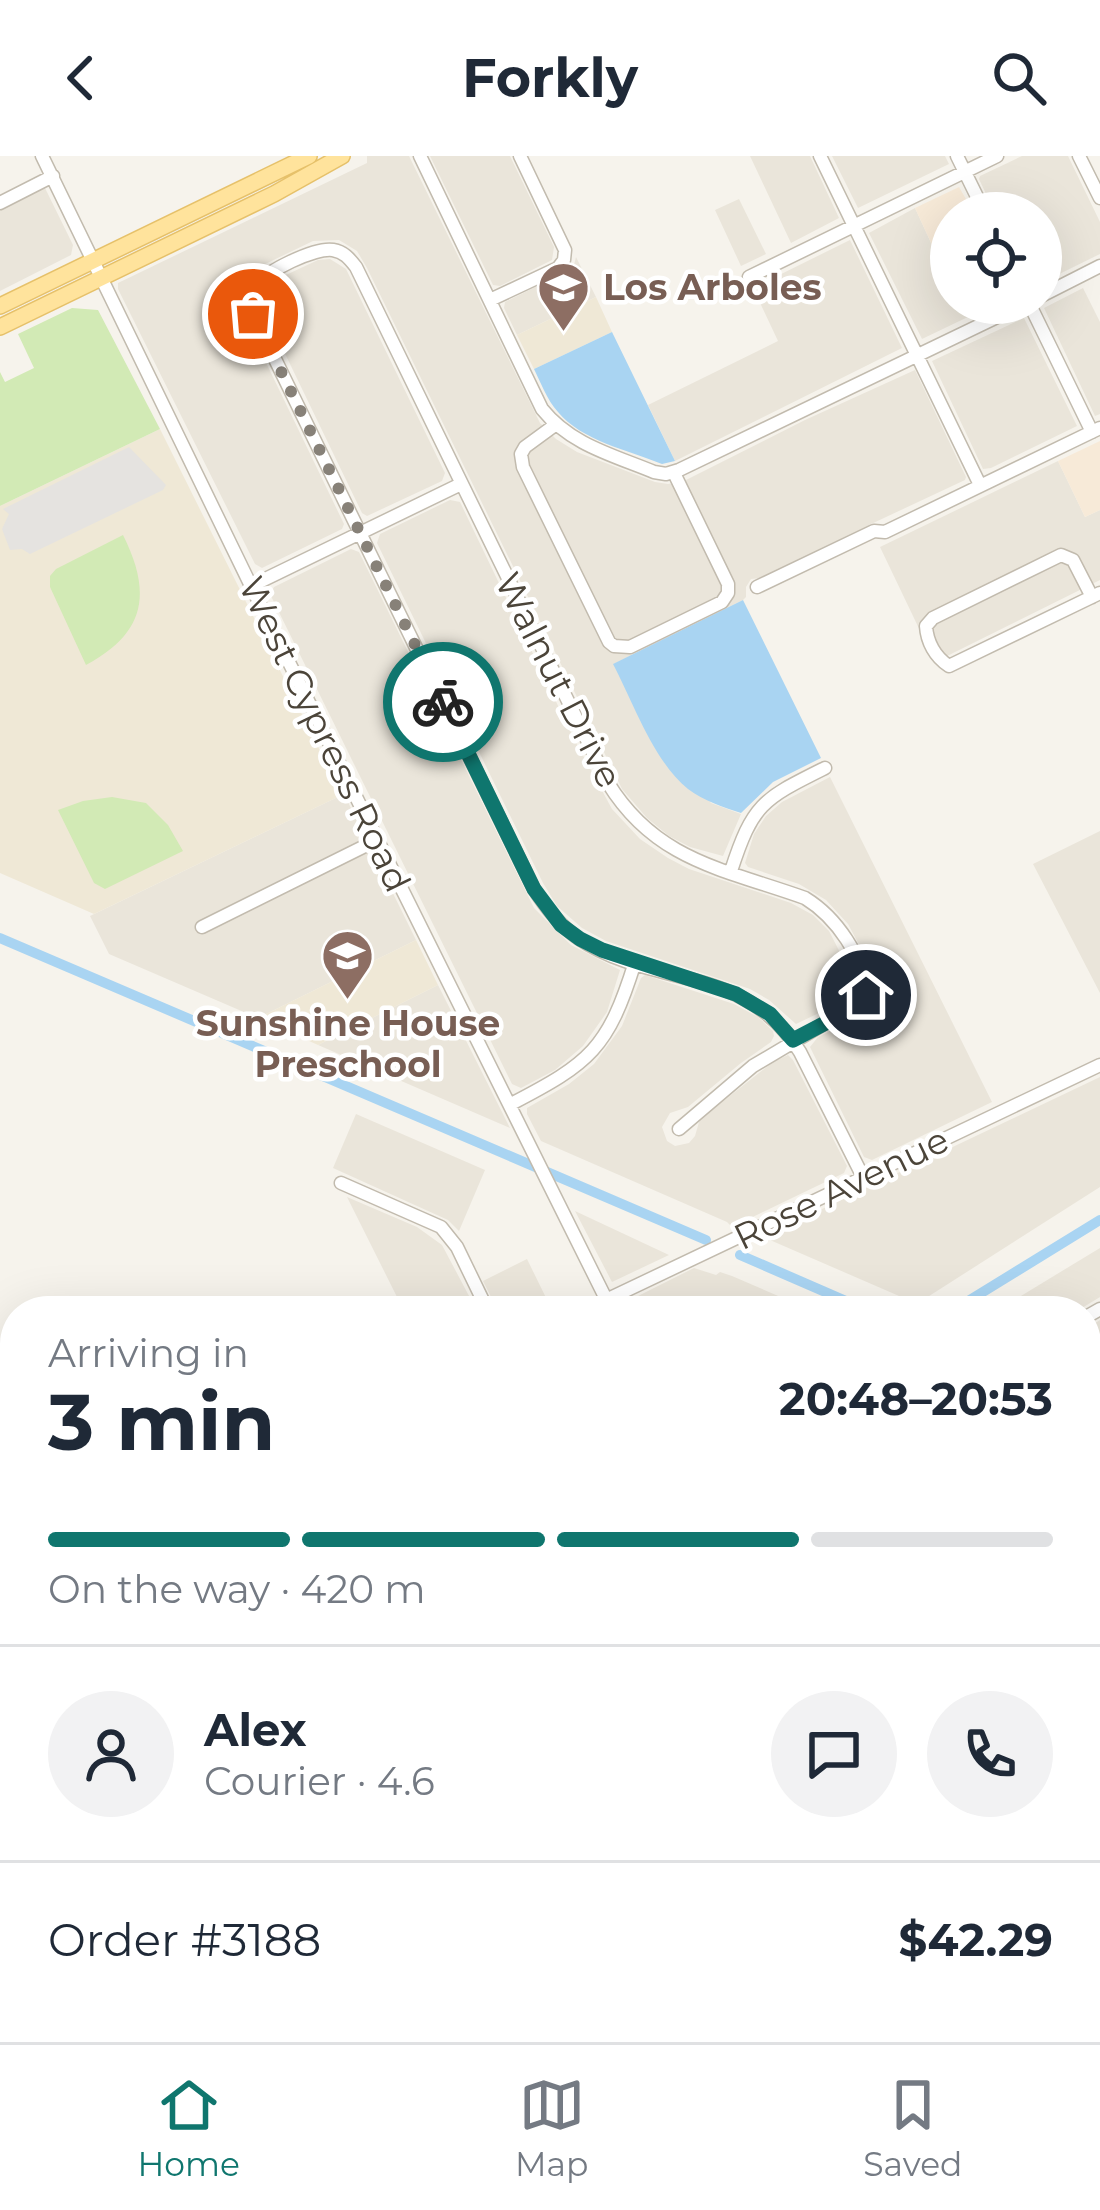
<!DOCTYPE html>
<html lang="en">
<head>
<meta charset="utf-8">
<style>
  :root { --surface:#fff; --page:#f2f2f3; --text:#1f2937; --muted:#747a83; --line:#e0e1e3; --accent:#0f766e }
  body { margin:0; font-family:Montserrat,sans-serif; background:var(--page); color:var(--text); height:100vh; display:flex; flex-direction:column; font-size:45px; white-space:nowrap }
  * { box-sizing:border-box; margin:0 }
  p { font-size:39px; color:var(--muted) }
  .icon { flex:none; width:66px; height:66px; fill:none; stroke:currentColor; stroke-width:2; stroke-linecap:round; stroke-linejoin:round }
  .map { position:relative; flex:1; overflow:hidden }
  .drawer { position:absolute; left:0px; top:1140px; width:1101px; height:747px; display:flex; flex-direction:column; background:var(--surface); border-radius:48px 48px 0 0; box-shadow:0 12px 48px #0002 }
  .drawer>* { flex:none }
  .buttons { position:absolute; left:930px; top:36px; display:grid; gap:24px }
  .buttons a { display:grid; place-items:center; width:132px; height:132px; border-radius:50%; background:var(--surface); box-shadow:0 12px 48px #0002; font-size:60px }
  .pin { position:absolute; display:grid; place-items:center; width:102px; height:102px; color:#fff; margin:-51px; border:6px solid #fff; border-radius:50%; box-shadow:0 3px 12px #0007 }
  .courier { position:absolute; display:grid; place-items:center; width:120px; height:120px; margin:-60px; border:9px solid #0f766e; border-radius:50%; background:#fff; color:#222; box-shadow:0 3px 15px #0007 }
  .headline em { font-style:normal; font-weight:700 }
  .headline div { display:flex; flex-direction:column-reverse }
  .headline { display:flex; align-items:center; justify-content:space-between; height:204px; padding:0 48px }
  h1 { font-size:78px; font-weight:700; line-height:90px }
  .bar { display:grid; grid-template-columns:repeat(4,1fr); gap:18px 12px; align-content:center; height:144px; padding:0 48px }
  .bar i { height:15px; border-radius:9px; background:var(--line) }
  .bar .current { background:var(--accent) }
  .bar p { grid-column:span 4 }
  .line { display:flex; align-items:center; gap:30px; padding:0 48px; border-top:3px solid var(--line) }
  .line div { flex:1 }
  .round { display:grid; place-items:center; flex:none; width:126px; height:126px; border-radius:63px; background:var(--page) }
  header { display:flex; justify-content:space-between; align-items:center; height:156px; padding:0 48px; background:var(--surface); font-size:54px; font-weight:700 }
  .tab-bar { display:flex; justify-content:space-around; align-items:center; height:168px; border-top:3px solid var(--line); background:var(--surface); font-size:33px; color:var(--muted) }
  .tab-bar a { display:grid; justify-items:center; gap:6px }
  .tab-bar .current { color:var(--accent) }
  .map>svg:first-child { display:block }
</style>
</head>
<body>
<header><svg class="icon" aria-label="back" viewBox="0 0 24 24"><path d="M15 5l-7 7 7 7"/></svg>Forkly<svg class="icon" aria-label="search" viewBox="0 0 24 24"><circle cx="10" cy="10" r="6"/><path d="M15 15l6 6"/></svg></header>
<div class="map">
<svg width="1100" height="1886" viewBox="0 0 1100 1886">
  <rect width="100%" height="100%" fill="#f6f3ec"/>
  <!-- residential -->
  <path fill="#eae5da" d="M367,0h42l131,267 16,16 21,13 78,30 13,2 16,-3 121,-61 110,-50 51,107 -1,3 -96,45 1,3 -100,49 -19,2 -5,8v10l-3,3 -129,64 97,139 30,11 -18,42 -33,-9 -21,-11 -22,-18 -25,-29 -255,-521 -10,-17 -18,-11 -26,1 -54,26 -7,7 -9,15 -2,14 4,16 99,205 -2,5 -80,39 -7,-4 -137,-275v-6l249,-120z
    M430,0h80l44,91 -2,13 -52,26 -7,-1z
    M750,0h60l29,62 -48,25z
    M832,0h113l4,8 -91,44z
    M1022,0h46l32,66v32l-59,29v-70h-46l-16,-34 1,-3z
    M44,30l29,59 -2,10 -71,36v-84z
    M739,43l27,55 -25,12 -26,-56z
    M915,52l17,37 19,-9v67h46l-75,36 -53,-106z
    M850,84l52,108 -227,113 -27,-56 130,-64 -25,-53z
    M576,101l20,40 -79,38 -13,-27 1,-6 61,-30 8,-7z
    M330,103l16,10 99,204 -3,8 -75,35 -5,-3 -101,-209 4,-14 8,-9 45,-21z
    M1083,132l17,34v92l-5,2 -51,-108z
    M1024,162l53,108 -86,42 -8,1 -51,-108z
    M1058,305l27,56 15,-7v70l-165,82 -55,-115z
    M450,344l10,2 114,237 38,70 28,30 28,19 21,11 102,34 22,12 16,16 23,45v14l-10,12 -46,22 -27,-24 -19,-11 -144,-48 -24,-13 -25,-22 -14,-23 -166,-340 3,-9z
    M351,393l8,3 175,356 37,37 49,25 -13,42 -24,34 -28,24 -34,18 -9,-4 -242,-490 4,-7z
    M830,621l162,325 -120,58 -8,-3 -54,-110 8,-10 58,-29 5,-13 -1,-11 -32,-60 -22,-24 -27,-16 -51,-17 -3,-4 9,-29 12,-18 16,-14z
    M344,638l72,146 -158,78 -149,-64 -19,-38z
    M1100,675v162l-67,-129z
    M645,819l89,29 24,13 15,14 1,5 -3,6 -30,21 -53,44 -18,6 -8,14 5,14 8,5 14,-3 6,-7 4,-14 18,-16 56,-44 15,-7 5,5 54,106 -3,7 -112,54 -5,-5 -186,-81 -14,-27v-6l42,-24 25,-20 28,-38 19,-48z
    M438,829l72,143 -192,-83z
    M1100,921v110l-174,111 -8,3 -12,-2 -143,-62z
    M356,958l129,56 -26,61 -11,-11 -115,-52z
    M347,1041l70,30 25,18 35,66h-73z
    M575,1055l94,44 -57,27z
    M1100,1092v49l-23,14h-81z
    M527,1103l25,51 -54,1 -15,-30z
    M694,1112l22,7 4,-3 12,4 81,35h-185l-4,-8z
    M1100,1164v122l-8,-10 -6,-1v-102z
    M1100,1345v135l-14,-28v-100z
    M15,1432v59l-3,10 3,8v148l-15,-3v-215z
    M1100,1515v337l-23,34h-89l-8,-14h106v-350z
    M0,1675l15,3v194h163l7,14h-185z
    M284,1872h234l-29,14h-235z
    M799,1872h138l-17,14h-118z"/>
  <!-- commercial -->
  <path fill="#f7ead8" d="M959,31l15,26h-23v23l-19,9 -17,-37z
    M1100,285v69l-15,7 -27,-56z"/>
  <!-- education -->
  <path fill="#efe8d6" d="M596,141l16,35 -78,37 -17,-34z
    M160,273l182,366 -248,119 -94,-41v-367z
    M416,784l22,45 -120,60 -60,-27z"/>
  <!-- green -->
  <path fill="#d2eab5" d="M72,152l26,2 62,119 -160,77v-134l5,10 29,-14 -16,-34z
    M123,379c29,58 23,98 -37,130l-36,-78v-11l6,-7z
    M112,641l34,6 22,22 15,26 -78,38 -11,-6 -36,-73 25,-9z"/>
  <!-- parking -->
  <path fill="#e5e3e0" d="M129,291l37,38 -3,5 -133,64 -8,-5 -12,1 -8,-21 7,-15 -6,-5z"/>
  <!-- water -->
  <path fill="#a9d4f2" d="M612,176l63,129 -13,3c-34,-14 -80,-23 -104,-52 -11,-12 -17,-29 -24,-43z
    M743,444l78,158 -48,24 -32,31c-18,-6 -37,-12 -53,-24 -34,-27 -55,-87 -75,-125z"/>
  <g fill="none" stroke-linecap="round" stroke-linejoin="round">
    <!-- canal -->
    <path stroke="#a9d4f2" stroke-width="10" d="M0,782l706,302
      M740,1099l129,56
      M952,1155l148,-91"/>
    <defs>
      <path id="minor" d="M42,0l209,430 361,725
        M420,0l122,253c29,36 71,46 112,63l12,2 13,-4 347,-167
        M820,0l160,329
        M957,0l28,57
        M1079,0l21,42
        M0,47l53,-27
        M749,121l248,-121
        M1041,140l59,-30
        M490,144l68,-32 6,-8 1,-10 -45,-94
        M1029,147l63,129
        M555,269l-30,22 -4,7 2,13 86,175 5,4 16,1 92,-45 6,-9v-9l-54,-111
        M251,430l210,-102
        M757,431l117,-56 11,1 215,-104
        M1092,441l-19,-37 -12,-5 -128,63 -7,8c1,16 9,31 23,40l151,-73
        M731,715c22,-68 32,-72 94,-103
        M202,771l175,-87
        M511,948c79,-41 97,-55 124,-142
        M679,973l74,-63 106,-63 7,-8c-1,-37 -30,-78 -61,-97 -81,-29 -149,-37 -197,-115l-252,-516c-7,-9 -12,-15 -23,-17 -17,-3 -68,21 -77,36 -6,10 -5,18 -3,28l281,575c12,19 25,36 44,49 75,51 167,25 222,114l63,125
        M341,1027l100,44 16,20 31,64
        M583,1155l517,-246
        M1086,1161l14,-8
        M1086,1296l14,28
        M1086,1341l14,-6
        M0,1430l15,-7
        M1086,1474l14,28
        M0,1664l15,5
        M189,1872l7,14
        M551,1872l7,14
        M665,1872l7,14
        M780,1872l5,10
        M973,1872l7,14
        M231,1886l30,-14
        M510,1886l29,-14
        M938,1886l20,-11"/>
      <path id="major" d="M0,150l309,-150
        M0,171l274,-133 68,-38"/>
    </defs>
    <!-- minor casing -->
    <use href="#minor" stroke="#c2bbae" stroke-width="15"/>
    <!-- major casing -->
    <use href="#major" stroke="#e6c16a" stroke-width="18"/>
    <!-- minor -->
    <use href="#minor" stroke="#fff" stroke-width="12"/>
    <!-- major -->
    <use href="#major" stroke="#ffe39c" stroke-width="15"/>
  </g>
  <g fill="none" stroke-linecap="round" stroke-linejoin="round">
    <!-- done -->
    <path stroke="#878178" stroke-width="12" stroke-dasharray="0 21.6" d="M253,158l190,388"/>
    <!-- route -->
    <path stroke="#0f766e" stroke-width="15" d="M443,546l91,187 27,36 19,14 22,11 134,44 34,20 23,26 57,-30 16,-15"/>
  </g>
  <!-- icons -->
  <defs>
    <symbol id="school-pin" viewBox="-11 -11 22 30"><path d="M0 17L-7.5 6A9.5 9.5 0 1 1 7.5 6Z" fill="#8d6e63" stroke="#fff"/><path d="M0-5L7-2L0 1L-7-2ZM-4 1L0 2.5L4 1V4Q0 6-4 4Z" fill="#fff"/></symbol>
  </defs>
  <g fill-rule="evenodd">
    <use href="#school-pin" x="534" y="102" width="59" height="81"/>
    <use href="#school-pin" x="318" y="770" width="59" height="81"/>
  </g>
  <g text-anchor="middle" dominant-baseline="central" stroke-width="9" stroke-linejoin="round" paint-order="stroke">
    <!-- education labels -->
    <g font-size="36" font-weight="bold" fill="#785e54" stroke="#fff" text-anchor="start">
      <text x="603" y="131">Los Arboles</text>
      <text x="348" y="867" text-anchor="middle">Sunshine House<tspan x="348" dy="41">Preschool</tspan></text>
    </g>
    <!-- street labels -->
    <g font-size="36" fill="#4b4439" stroke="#fff">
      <text transform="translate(559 524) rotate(63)">Walnut Drive</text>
      <text transform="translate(325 578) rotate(64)">West Cypress Road</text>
      <text transform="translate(841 1032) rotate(-26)">Rose Avenue</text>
    </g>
  </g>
</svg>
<div class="buttons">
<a><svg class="icon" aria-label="locate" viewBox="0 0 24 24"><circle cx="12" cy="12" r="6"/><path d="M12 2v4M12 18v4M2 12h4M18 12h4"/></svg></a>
</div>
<div class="pin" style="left:253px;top:158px;background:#ea580c"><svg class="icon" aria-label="bag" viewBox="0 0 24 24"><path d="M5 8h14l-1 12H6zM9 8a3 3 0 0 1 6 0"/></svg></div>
<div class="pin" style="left:866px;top:839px;background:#1f2937"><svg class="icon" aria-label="home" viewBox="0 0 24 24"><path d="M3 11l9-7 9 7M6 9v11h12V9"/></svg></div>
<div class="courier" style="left:443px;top:546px"><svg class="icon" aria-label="bike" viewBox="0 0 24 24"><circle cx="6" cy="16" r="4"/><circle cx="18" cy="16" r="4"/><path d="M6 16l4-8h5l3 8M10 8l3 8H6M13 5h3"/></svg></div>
<section class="drawer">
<div class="headline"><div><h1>3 min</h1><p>Arriving in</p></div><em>20:48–20:53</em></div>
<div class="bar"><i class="current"></i><i class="current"></i><i class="current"></i><i></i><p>On the way · 420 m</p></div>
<div class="line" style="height:216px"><a class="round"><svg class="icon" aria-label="person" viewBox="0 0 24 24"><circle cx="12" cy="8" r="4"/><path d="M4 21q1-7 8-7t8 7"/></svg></a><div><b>Alex</b><p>Courier · 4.6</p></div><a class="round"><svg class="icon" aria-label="chat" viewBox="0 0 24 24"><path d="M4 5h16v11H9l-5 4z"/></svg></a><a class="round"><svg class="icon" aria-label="phone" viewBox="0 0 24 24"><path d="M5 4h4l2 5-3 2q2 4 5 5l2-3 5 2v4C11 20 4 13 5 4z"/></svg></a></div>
<div class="line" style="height:156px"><div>Order #3188</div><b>$42.29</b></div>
</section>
</div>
<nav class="tab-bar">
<a class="current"><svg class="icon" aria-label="home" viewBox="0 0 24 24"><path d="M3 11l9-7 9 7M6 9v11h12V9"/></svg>Home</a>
<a><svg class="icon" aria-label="map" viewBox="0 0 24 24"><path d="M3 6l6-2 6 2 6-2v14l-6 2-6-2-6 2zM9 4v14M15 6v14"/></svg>Map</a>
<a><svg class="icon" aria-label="saved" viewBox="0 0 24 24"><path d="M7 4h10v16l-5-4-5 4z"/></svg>Saved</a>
</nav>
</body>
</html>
